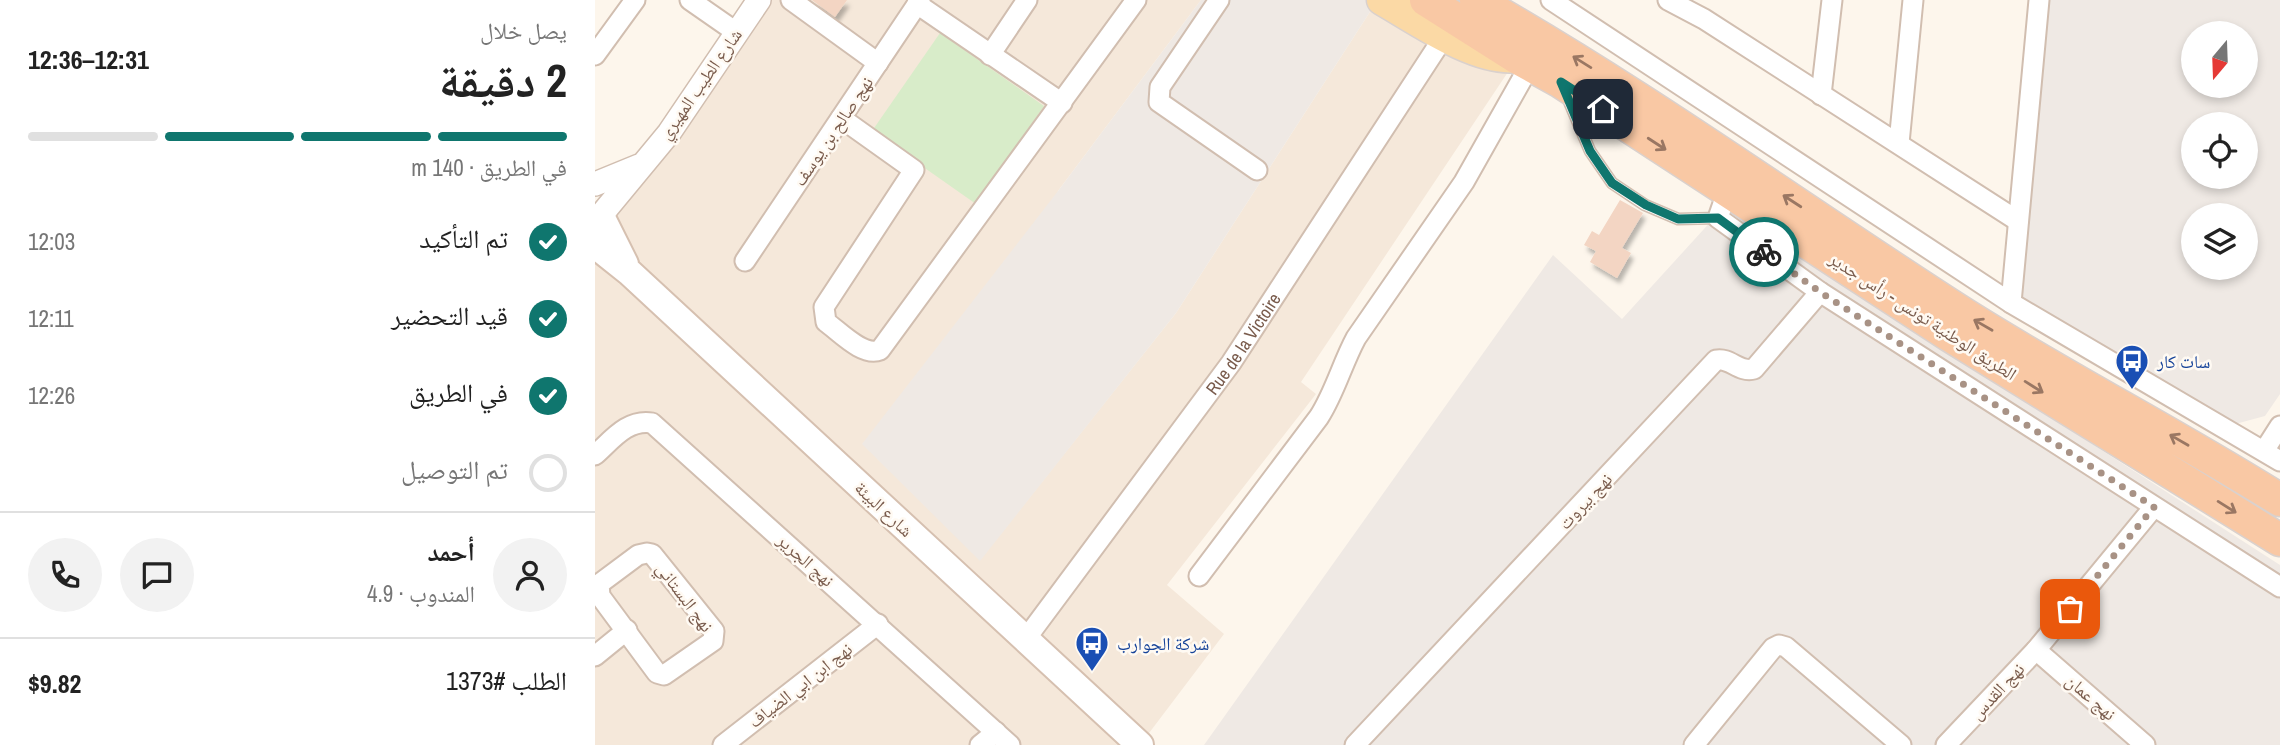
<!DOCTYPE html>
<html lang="ar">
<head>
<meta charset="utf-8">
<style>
  :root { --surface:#fff; --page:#f2f2f2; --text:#222; --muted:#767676; --line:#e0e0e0; --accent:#0f766e }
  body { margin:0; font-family:"Archivo Narrow","Noto Naskh Arabic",sans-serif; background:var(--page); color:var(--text); direction:rtl; height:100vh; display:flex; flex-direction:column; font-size:26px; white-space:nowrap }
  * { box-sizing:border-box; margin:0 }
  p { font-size:23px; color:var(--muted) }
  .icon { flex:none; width:38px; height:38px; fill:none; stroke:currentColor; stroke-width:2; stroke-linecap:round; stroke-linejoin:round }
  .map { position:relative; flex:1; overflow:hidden; direction:ltr }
  .drawer { display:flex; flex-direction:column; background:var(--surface); width:595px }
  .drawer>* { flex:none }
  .needle { width:46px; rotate:199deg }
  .fabs { position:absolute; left:1586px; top:21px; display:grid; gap:14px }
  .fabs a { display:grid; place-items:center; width:77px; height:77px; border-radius:50%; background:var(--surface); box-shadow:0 4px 10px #0003; font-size:35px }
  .pin { position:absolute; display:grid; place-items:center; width:60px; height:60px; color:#fff; margin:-30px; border-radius:14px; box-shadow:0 4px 10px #0006 }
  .courier { position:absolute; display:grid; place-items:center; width:70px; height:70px; margin:-35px; border:5px solid #0f766e; border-radius:50%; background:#fff; color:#222; box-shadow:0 2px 9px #0007 }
  .headline em { font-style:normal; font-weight:800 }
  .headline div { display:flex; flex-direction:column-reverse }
  .headline { display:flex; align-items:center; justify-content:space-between; height:119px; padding:0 28px }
  h1 { font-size:46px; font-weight:800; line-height:52px }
  .bar { display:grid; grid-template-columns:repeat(4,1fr); gap:10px 7px; align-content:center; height:84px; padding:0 28px }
  .bar i { height:9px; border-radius:5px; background:var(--line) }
  .bar .on { background:var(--accent) }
  .bar p { grid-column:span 4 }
  .line { display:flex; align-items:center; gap:18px; padding:0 28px; border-top:2px solid var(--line) }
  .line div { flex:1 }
  .round { display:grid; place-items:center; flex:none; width:74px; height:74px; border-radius:37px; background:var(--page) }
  ol { padding:0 28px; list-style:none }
  li { display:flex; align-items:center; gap:21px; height:77px }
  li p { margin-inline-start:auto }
  li .icon { padding:7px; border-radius:50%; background:var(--accent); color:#fff; stroke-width:4 }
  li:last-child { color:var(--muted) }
  li i { width:38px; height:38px; border:4px solid var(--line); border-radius:50% }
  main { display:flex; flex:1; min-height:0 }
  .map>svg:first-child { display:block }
</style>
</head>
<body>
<main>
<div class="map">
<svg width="1685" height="745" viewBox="0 0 1685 745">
  <defs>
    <filter id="shadow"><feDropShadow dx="3" dy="5.5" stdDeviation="2" flood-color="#0004"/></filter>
  </defs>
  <rect width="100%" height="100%" fill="#fdf6ec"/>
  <!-- residential -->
  <path fill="#f5e8da" d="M177,0h429l-143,191 -78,369 196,-247 199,-309 133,68 -207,310 15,12 -149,191 57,49 -84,111h-545v-532l78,-72z"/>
  <!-- industrial -->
  <path fill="#efe9e4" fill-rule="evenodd" d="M606,0h168l6,4 -199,309 -196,248 -118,-117 196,-253z
    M1449,0h236v394l-15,22 -41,11 -204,-131zM1598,33h52v53h-52zM1598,124h52v53h-52zM1598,215h52v53h-52z
    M1129,207l556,358v180h-1076l349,-490 69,64z"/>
  <!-- green -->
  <path fill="#d8ecc9" d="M345,33l104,73 -68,98 -104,-73z"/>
  <!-- building -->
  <path fill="#f3d5c3" filter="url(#shadow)" d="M217,0h35l-12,17z
    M1025,200l23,13 -21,35 9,5 -14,25 -27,-16 6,-11 -12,-6 8,-14 7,4z"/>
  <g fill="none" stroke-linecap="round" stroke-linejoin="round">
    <defs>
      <path id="service" d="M973,99l22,52 22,32 33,22 33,14 40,-1"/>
      <g id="minor">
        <path d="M95,0l46,32"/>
        <path d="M196,0l87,63"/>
        <path d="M624,0l-59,87 -1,15 98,68"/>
        <path d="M956,0l460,303 269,158"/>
        <path d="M1073,0l36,19 314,202"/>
        <path d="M322,4l145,99"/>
        <path d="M0,55l40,-55"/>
        <path d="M395,55l37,-55"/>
        <path d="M1226,95l11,-95"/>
        <path d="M246,118l73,52 -90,137 2,15c14,10 37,35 54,28l256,-350"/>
        <path d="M1304,143l14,-143"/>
        <path d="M1133,189l-10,29 102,74 460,295"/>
        <path d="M150,261l175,-261"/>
        <path d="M1416,303l28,-303"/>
        <path d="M1669,451l16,-25"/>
        <path d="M0,455c17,-15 32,-36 57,-32l358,322"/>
        <path d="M52,553l5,1 62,77 -1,10 -49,34 -7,-2 -57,-77 -1,-12 39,-29z"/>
        <path d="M604,576l120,-159c16,-25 23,-53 37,-79l108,-156 66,-117"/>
        <path id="s1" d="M430,640l206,-277 214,-328"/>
        <path d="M1441,650l109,95"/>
        <path d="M0,656l32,-26"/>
        <path d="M128,745l155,-121"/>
        <path d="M385,745l16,-13"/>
        <path d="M760,745l361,-385c14,-3 23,13 38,9l66,-77"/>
        <path d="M1099,745l79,-97 6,-3 7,2 115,98"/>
        <path d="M1351,745l90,-95 118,-143"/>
      </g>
      <path id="tertiary" d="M0,184l44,-18
        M7,214l67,-81 90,-133"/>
      <path id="secondary" d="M7,218l23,46
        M0,245l34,27 511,473"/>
      <path id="primary" d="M787,0c35,20 94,62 134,57"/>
      <path id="trunk" d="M831,0l90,57 45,25 388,253 331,205
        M881,0c166,94 320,206 480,309 106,68 218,124 324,191"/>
    </defs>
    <!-- service casing -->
    <use href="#service" stroke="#d1beb0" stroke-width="13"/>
    <!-- minor casing -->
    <use href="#minor" stroke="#d1beb0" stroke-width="23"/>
    <!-- tertiary casing -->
    <use href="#tertiary" stroke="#d1beb0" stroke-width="26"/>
    <!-- secondary casing -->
    <use href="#secondary" stroke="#d6c0b0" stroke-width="30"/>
    <!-- primary casing -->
    <use href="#primary" stroke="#dad1cd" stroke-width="33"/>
    <!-- trunk casing -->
    <use href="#trunk" stroke="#dad1cd" stroke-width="35"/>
    <!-- service -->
    <use href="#service" stroke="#fff" stroke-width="10"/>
    <!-- minor -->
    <use href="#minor" stroke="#fff" stroke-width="19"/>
    <!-- tertiary -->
    <use href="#tertiary" stroke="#fff" stroke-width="23"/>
    <!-- secondary -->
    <use href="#secondary" stroke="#fff" stroke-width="26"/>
    <!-- primary -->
    <use href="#primary" stroke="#fbd9a5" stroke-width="30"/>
    <!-- trunk -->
    <use href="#trunk" stroke="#f9c8a4" stroke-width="32"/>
  </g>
  <!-- one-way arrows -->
  <defs><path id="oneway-shaft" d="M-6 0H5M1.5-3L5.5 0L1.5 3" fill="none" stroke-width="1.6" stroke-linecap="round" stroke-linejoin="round" transform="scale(1.75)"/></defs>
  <g stroke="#9a7763">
    <use href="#oneway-shaft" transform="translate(987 62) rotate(-148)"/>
    <use href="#oneway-shaft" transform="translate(1062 144) rotate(33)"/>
    <use href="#oneway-shaft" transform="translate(1197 201) rotate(-147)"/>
    <use href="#oneway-shaft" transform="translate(1388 325) rotate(-150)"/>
    <use href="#oneway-shaft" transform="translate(1439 387) rotate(32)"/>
    <use href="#oneway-shaft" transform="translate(1584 440) rotate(-150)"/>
    <use href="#oneway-shaft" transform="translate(1632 507) rotate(32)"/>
  </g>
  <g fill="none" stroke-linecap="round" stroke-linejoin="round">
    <!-- done -->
    <path stroke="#a89285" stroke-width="7" stroke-dasharray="0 12.6" d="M1169,252l56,40 334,215 -84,102"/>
    <!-- route -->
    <path stroke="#0f766e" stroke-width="9" d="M1008,109l-42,-27 29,69 22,32 34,22 32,14 40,-1 46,34"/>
  </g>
  <!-- icons -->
  <defs>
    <symbol id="bus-pin" viewBox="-11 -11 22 30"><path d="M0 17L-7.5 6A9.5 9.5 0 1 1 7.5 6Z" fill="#1a4fb4" stroke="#fffaf3"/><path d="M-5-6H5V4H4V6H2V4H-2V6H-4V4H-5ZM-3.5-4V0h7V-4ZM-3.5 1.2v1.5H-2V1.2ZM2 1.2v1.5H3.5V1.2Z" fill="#fff"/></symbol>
  </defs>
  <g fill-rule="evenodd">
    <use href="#bus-pin" x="1518" y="342" width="38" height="52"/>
    <use href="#bus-pin" x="478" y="624" width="38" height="52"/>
  </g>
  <g text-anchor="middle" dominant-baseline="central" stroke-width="5" stroke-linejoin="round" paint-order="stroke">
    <!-- street labels -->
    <g font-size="18" fill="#7a5c4d" stroke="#fffaf3">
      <text transform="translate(105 84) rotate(-55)">شارع الطيب المهيري</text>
      <text transform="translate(238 131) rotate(-56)">نهج صالح بن يوسف</text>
      <text transform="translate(1328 316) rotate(33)">الطريق الوطنية تونس - رأس جدير</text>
      <text stroke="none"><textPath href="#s1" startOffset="368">Rue de la Victoire</textPath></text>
      <text transform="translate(990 501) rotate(-47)">نهج بيروت</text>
      <text transform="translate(289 509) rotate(43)">شارع البيئة</text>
      <text transform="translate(211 560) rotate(42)">نهج الجرير</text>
      <text transform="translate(90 597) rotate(53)">نهج البستاني</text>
      <text transform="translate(205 685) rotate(-38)">نهج ابن ابي الضياف</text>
      <text transform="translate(1402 691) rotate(-47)">نهج القدس</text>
      <text transform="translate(1496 697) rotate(41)">نهج عمان</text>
    </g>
    <!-- transit labels -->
    <g font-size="18" fill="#164399" stroke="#fffaf3" text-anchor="start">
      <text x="1562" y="361">سات كار</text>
      <text x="522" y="643">شركة الجوارب</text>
    </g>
  </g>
</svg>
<div class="fabs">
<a><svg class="needle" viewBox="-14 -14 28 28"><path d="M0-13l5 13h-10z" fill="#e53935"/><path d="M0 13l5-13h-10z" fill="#767676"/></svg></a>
<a><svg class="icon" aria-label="locate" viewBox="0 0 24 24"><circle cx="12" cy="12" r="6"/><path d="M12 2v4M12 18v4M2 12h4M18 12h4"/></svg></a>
<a><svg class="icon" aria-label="layers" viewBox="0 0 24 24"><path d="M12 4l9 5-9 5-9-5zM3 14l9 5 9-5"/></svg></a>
</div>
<div class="pin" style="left:1475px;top:609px;background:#ea580c"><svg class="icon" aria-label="bag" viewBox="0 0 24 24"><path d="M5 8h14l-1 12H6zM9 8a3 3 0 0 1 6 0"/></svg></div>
<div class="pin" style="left:1008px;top:109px;background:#1f2937"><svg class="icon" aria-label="home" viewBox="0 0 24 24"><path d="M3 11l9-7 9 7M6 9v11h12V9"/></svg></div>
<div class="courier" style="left:1169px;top:252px"><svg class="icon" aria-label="bike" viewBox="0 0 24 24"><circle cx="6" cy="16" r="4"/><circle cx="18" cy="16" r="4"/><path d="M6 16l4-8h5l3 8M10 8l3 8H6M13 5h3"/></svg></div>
</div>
<section class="drawer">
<div class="headline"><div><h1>2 دقيقة</h1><p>يصل خلال</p></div><em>12:31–12:36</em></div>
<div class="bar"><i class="on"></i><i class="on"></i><i class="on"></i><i></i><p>في الطريق · 140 m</p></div>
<ol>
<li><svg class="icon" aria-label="check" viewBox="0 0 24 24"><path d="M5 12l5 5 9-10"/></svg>تم التأكيد<p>12:03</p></li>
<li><svg class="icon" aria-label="check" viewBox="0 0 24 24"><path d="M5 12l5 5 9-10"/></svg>قيد التحضير<p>12:11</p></li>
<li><svg class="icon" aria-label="check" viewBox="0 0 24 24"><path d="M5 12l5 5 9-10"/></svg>في الطريق<p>12:26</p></li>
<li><i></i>تم التوصيل</li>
</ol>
<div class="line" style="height:126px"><a class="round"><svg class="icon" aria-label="person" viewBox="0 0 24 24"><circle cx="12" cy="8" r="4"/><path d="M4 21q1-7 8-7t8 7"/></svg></a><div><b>أحمد</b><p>المندوب · 4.9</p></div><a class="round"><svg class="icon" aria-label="chat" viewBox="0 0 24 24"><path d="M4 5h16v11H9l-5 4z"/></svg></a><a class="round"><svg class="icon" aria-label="phone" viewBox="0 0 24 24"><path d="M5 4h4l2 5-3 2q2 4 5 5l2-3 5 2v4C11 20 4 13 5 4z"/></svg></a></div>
<div class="line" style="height:91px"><div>الطلب #1373</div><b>$9.82</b></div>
</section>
</main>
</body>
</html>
